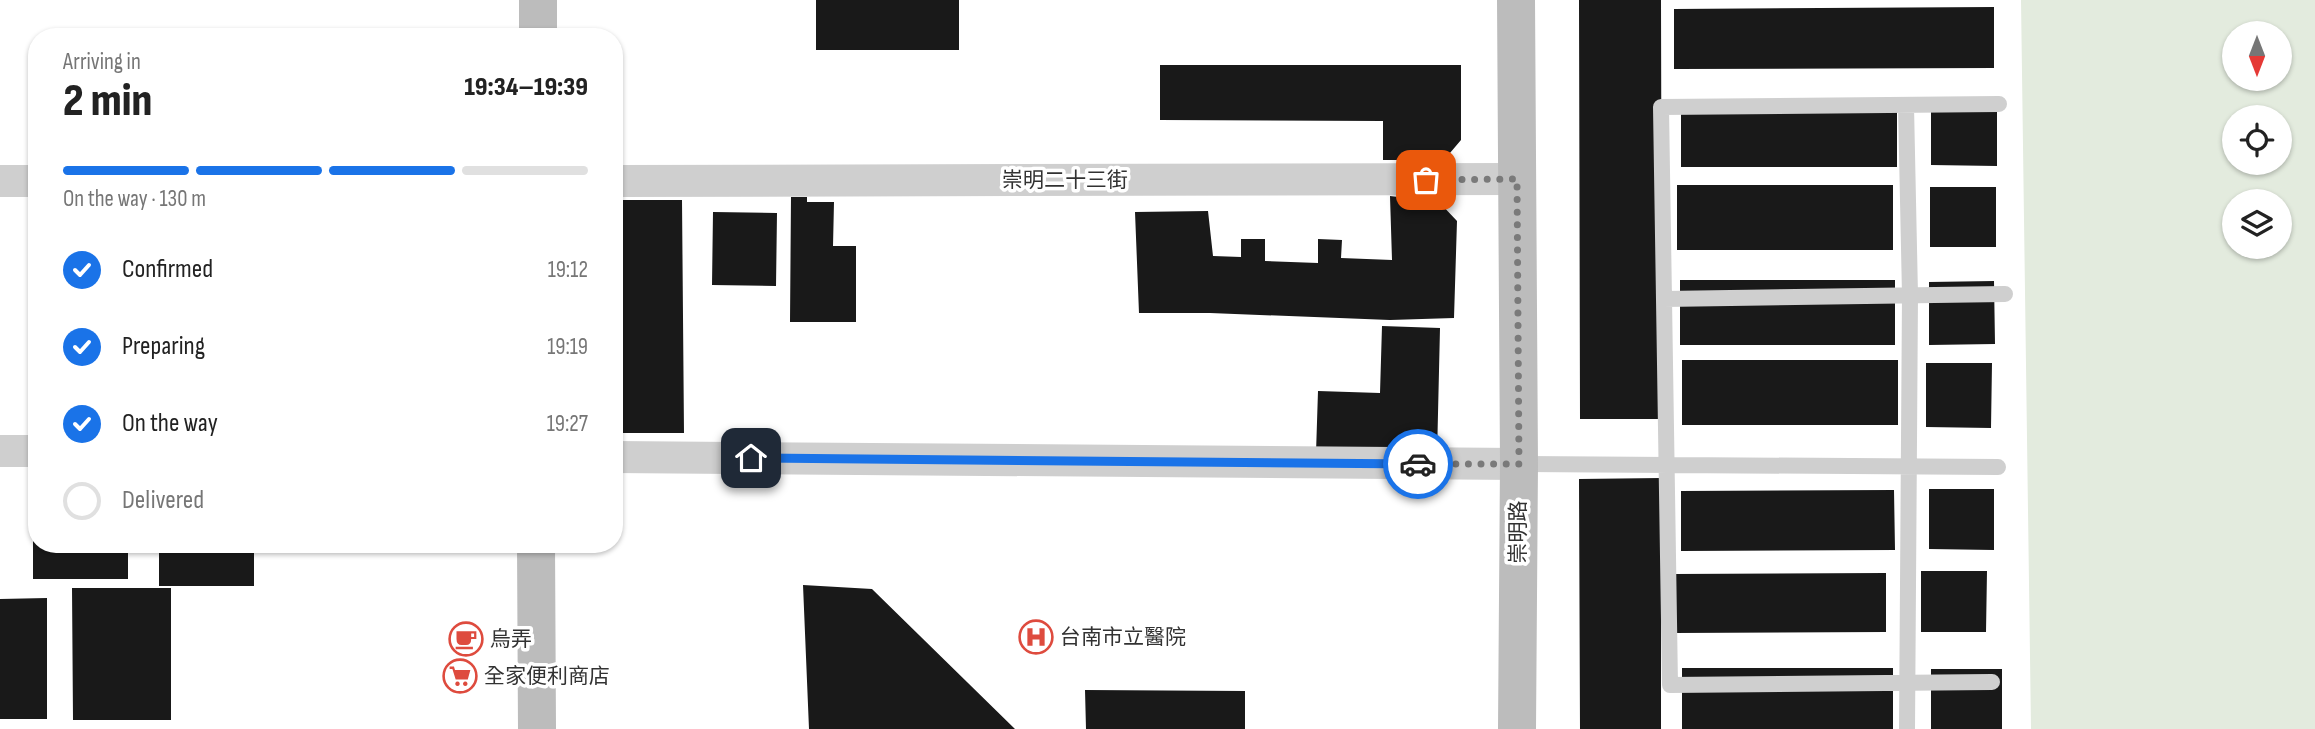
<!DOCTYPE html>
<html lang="en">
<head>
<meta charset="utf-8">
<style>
  :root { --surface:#fff; --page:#f6f6f6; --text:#222; --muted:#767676; --line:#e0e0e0; --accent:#1a73e8 }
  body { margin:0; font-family:"Sofia Sans Condensed","Noto Sans TC",sans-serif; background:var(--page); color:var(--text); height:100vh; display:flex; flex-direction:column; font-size:26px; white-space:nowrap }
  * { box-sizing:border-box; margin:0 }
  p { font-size:23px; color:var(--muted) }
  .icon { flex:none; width:38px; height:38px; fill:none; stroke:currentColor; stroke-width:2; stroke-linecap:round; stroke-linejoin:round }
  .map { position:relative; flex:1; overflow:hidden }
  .sheet { position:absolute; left:28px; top:28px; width:595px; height:525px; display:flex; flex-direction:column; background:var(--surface); border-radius:28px; box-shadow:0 2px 5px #0004 }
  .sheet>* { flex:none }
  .needle { width:46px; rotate:180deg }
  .controls { position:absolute; left:2222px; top:21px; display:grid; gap:14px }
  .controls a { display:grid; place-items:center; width:70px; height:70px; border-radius:50%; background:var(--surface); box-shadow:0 2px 5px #0004; font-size:35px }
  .pin { position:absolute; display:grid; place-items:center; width:60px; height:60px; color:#fff; margin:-30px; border-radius:14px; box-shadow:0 4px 10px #0006 }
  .courier { position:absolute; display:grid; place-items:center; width:70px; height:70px; margin:-35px; border:5px solid #1a73e8; border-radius:50%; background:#fff; color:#222; box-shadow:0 2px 9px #0007 }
  .overview em { font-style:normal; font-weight:800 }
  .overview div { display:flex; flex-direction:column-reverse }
  .overview { display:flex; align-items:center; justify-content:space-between; height:119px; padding:0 35px }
  h1 { font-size:46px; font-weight:800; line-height:52px }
  .bar { display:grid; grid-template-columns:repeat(4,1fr); gap:10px 7px; align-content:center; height:84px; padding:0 35px }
  .bar i { height:9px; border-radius:5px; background:var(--line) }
  .bar .selected { background:var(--accent) }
  .bar p { grid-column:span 4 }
  ol { padding:0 35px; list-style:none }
  li { display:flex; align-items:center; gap:21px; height:77px }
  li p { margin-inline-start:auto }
  li .icon { padding:7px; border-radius:50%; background:var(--accent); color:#fff; stroke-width:4 }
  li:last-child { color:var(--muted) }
  li i { width:38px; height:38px; border:4px solid var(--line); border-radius:50% }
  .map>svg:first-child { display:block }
</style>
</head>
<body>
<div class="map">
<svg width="2315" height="729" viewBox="0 0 2315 729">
  <rect width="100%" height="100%" fill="#fff"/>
  <!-- green -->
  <path fill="#e3ebde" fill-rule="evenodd" d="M2021,0h294v729h-284zM2235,33h45v46h-45zM2235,117h45v46h-45zM2235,201h45v46h-45z"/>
  <!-- building -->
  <path fill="#191919" d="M816,0h143v50h-143z
    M1579,0h82l1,419h-82z
    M1994,7v61l-320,1v-60z
    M1160,65h301v75l-17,20h-61v-39l-223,-1z
    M1931,99h66v67l-66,-1z
    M1681,102h216v65h-216z
    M1677,185h216v65h-216z
    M1930,187h66v60h-66z
    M1390,196l49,6 18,19 -3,97 -64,2 -180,-7h-71l-4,-101 73,-1 5,45 28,1v-18h24v22l53,2v-24l24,1 -1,18 51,2z
    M791,197h16v5h27l-1,44h23v76h-66z
    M614,200h68l2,233h-70z
    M713,212l64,1 -1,73 -64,-1z
    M1680,280h215v65h-215z
    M1994,281l1,63 -66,1v-63z
    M1382,326l58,2 -3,128 -121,-3 2,-62 62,2z
    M1682,360h216v65h-216z
    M1926,363h66l-1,65 -65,-1z
    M33,475h4v69h91v35h-95z
    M1661,478v251h-81l-1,-250z
    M1929,489h65v61l-65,-1z
    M1894,490l1,60 -214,1v-60z
    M159,544h95v42h-95z
    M1921,571h66l-1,61h-65z
    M1886,573v59l-212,1v-59z
    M803,585l69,4 143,140h-206z
    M72,588h99v132h-98z
    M47,598v121h-47v-120z
    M1682,668h211v61h-211z
    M1931,669h71v60h-71z
    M1085,690l160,1v38h-159z"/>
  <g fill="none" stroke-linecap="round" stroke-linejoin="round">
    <!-- lane -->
    <path stroke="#cfcfcf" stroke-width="16" d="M1906,106l4,189 -3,434
      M1664,299l341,-5
      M1519,464l479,3
      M1992,682l-322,3 -9,-578 338,-3"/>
    <!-- street -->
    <path stroke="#cfcfcf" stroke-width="32" d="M0,181h37
      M614,181l903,-2
      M0,451h37
      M614,457l905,7"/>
    <!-- secondary -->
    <path stroke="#bcbcbc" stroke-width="38" d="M538,0v37
      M1516,0l3,464 -2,265
      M536,544l1,185"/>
  </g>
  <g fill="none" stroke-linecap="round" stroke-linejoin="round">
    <!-- done -->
    <path stroke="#7a7a7a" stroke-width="7" stroke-dasharray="0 12.6" d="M1418,464h101l-2,-285 -91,1"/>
    <!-- route -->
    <path stroke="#1a73e8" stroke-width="9" d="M751,458l667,6"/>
  </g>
  <!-- icons -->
  <defs>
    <symbol id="hospital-ring" viewBox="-11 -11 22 22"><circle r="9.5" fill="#fff" stroke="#de4b3e" stroke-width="1.5"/><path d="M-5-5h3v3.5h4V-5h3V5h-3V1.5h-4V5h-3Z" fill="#de4b3e"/></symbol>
    <symbol id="cafe-ring" viewBox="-11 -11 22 22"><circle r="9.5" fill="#fff" stroke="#de4b3e" stroke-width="1.5"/><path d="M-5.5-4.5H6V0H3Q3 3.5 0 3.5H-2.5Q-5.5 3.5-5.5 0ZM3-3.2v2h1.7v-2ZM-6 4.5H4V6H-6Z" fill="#de4b3e"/></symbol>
    <symbol id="supermarket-ring" viewBox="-11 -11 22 22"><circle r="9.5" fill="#fff" stroke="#de4b3e" stroke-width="1.5"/><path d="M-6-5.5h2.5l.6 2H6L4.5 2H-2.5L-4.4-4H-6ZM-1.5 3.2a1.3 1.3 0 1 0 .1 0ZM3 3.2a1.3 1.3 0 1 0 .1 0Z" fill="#de4b3e"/></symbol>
  </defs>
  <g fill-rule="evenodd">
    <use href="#hospital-ring" x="1017" y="618" width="38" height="38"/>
    <use href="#cafe-ring" x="447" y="620" width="38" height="38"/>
    <use href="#supermarket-ring" x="441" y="657" width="38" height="38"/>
  </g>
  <g text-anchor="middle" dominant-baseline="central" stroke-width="7" stroke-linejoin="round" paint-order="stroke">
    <!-- street labels -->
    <g font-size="21" fill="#323232" stroke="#fff">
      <text x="1065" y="180">崇明二十三街</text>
      <text transform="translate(1518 532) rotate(-90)">崇明路</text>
    </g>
    <!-- poi labels -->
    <g font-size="21" fill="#323232" stroke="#fff" text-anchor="start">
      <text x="1060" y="637">台南市立醫院</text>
      <text x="490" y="639">烏弄</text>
      <text x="484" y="676">全家便利商店</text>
    </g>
  </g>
</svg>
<div class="controls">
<a><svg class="needle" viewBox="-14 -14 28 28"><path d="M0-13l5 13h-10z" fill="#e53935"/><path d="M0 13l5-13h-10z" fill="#767676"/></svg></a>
<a><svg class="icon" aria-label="locate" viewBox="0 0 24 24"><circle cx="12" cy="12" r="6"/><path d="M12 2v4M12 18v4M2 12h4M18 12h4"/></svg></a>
<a><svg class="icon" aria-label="layers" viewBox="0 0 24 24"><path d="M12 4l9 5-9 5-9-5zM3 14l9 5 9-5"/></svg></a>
</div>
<div class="pin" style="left:1426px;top:180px;background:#ea580c"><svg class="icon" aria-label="bag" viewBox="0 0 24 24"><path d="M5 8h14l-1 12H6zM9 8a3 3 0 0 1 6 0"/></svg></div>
<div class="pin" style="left:751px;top:458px;background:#1f2937"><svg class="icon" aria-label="home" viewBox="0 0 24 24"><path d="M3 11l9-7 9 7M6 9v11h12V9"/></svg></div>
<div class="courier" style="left:1418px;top:464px"><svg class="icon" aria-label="car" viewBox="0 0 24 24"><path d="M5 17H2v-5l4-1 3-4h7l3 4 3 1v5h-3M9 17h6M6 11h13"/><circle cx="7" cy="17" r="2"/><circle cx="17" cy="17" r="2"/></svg></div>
<section class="sheet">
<div class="overview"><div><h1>2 min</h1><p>Arriving in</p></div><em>19:34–19:39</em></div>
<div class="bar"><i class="selected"></i><i class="selected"></i><i class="selected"></i><i></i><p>On the way · 130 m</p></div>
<ol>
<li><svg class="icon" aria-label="check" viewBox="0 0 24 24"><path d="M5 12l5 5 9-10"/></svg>Confirmed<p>19:12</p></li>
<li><svg class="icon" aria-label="check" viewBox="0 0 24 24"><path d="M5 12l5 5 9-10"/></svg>Preparing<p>19:19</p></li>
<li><svg class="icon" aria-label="check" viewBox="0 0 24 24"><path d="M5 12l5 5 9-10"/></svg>On the way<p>19:27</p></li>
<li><i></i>Delivered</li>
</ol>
</section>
</div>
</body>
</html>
